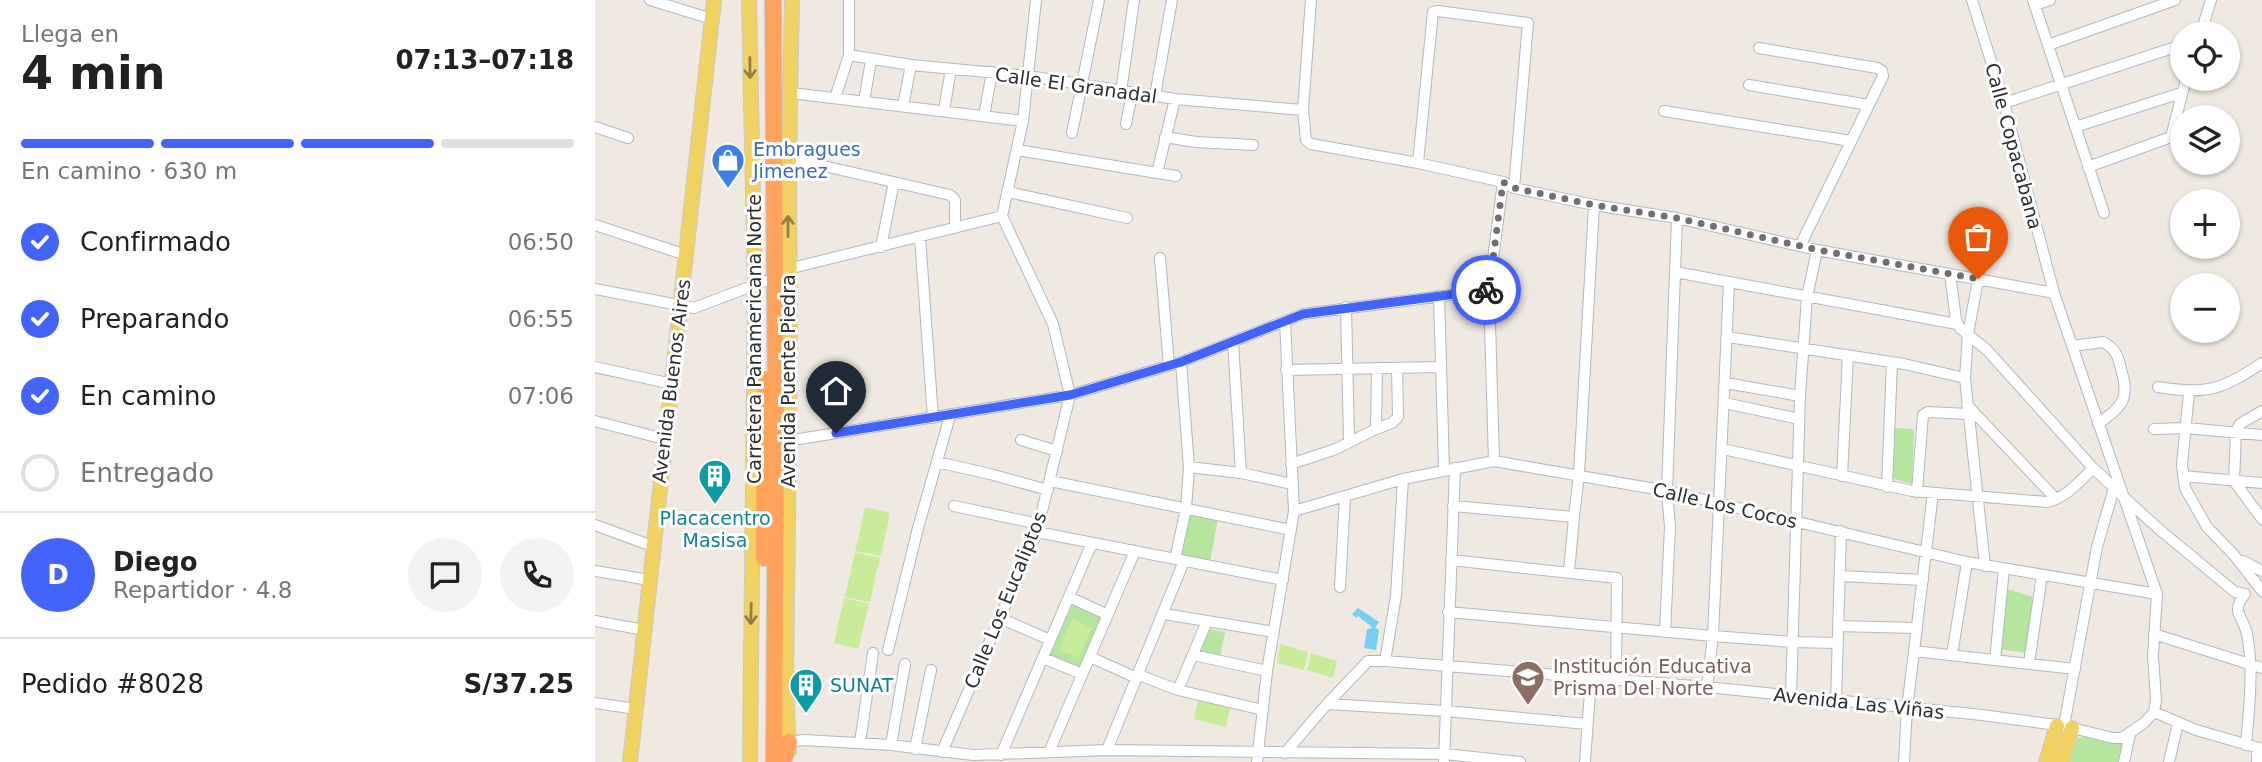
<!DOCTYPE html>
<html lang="es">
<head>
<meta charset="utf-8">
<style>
  :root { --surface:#fff; --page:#f2f2f2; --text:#222; --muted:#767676; --line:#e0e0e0; --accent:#4264fb }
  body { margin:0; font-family:"DejaVu Sans",sans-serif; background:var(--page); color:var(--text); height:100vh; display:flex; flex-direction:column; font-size:26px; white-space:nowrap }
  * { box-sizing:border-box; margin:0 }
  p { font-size:23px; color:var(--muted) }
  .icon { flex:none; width:38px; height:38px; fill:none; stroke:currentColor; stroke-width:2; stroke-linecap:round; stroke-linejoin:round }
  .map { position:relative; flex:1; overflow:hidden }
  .sheet { display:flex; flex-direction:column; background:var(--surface); width:595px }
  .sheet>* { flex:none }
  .fabs { position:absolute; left:1575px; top:21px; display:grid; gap:14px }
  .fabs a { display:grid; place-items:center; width:70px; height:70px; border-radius:50%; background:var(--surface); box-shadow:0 2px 5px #0004; font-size:35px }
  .pin { position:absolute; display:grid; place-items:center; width:60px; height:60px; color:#fff; margin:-72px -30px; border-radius:50% 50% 50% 0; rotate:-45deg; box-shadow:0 0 7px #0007 }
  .pin .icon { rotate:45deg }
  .courier { position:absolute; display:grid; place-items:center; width:70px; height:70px; margin:-35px; border:5px solid #4264fb; border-radius:50%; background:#fff; color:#222; box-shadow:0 2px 9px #0007 }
  .summary em { font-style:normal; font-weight:600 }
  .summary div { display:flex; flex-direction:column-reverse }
  .summary { display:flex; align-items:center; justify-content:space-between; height:119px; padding:0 21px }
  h1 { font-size:46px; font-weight:600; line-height:52px }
  .bar { display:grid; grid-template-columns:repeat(4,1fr); gap:10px 7px; align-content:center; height:84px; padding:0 21px }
  .bar i { height:9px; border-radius:5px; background:var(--line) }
  .bar .selected { background:var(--accent) }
  .bar p { grid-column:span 4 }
  .line { display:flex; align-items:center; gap:18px; padding:0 21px; border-top:2px solid var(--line) }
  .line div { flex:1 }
  .round { display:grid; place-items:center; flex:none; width:74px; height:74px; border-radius:37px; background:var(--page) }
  ol { padding:0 21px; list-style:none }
  li { display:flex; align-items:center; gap:21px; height:77px }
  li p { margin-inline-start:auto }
  li .icon { padding:7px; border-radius:50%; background:var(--accent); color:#fff; stroke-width:4 }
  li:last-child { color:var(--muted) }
  li i { width:38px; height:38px; border:4px solid var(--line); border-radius:50% }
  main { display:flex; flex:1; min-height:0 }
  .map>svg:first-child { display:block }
</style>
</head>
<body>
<main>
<section class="sheet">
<div class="summary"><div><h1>4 min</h1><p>Llega en</p></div><em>07:13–07:18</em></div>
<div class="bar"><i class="selected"></i><i class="selected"></i><i class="selected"></i><i></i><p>En camino · 630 m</p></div>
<ol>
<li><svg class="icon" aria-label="check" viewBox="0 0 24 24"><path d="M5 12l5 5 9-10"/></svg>Confirmado<p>06:50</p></li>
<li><svg class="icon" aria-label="check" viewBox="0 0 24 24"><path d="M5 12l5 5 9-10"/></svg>Preparando<p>06:55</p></li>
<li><svg class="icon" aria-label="check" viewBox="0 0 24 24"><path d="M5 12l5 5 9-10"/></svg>En camino<p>07:06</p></li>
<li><i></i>Entregado</li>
</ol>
<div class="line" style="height:126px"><b class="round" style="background:var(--accent);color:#fff">D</b><div><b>Diego</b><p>Repartidor · 4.8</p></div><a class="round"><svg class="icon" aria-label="chat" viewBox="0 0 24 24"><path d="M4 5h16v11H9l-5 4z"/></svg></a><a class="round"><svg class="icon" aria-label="phone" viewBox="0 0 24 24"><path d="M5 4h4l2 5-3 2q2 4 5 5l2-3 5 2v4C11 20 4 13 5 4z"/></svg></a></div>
<div class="line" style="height:91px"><div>Pedido #8028</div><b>S/37.25</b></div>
</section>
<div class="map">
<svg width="1667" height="762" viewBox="0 0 1667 762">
  <rect width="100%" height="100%" fill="#efe9e1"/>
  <!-- green -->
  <path fill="#b6e59e" d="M1300,428l19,1 -2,55 -21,-6z
    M596,513l27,5 -8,44 -29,-7z
    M1412,589l26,8 -7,56 -26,-4z
    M478,602l31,14 -23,55 -32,-13z
    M614,629l16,3 -5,24 -21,-4z
    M1488,737l41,4 -3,21h-52l8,-23z"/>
  <!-- pitch -->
  <path fill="#c9ec9a" d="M270,507l25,6 -9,43 -26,-5z
    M260,552l25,6 -10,44 -25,-5z
    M249,598l25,6 -11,45 -24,-6z
    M477,619l20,9 -14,30 -19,-8z
    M685,644l28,8 -4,18 -27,-7z
    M716,653l26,8 -4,17 -26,-8z
    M603,700l32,8 -4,19 -32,-8z"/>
  <!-- water -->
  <path fill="#75cff0" d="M763,608l21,14 -4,6 4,2 -3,20 -12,-2 3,-19 6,-1 -15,-12 -2,2 -4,-4z"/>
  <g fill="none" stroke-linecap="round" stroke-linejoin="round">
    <defs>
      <path id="minor" d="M55,0l62,19
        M716,0l-8,110 3,30 5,4 107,19 85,19 11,6 80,17 83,13 140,32 237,43
        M1438,0l71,213
        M1440,5l15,-5
        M1606,33l10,-33
        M1453,45l127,-45
        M1164,48l118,20 5,3 1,5 -83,170
        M254,55l62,10 118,11 146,23 128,11
        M1154,85l120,20
        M526,92l13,-92
        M196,93l232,28
        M560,96l17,-96
        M240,98l14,-43v-55
        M269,102l7,-42
        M1409,103l178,-58
        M308,106l8,-41
        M349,111l7,-42
        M1069,111l187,30
        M389,116l8,-44
        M531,124l6,-30
        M0,127l33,11
        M1480,127l106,-34
        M477,133l27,-133
        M570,137l31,5 57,3
        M422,150l159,26
        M194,158l161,37 5,5v28
        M823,163l15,-151 5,-1 90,12 -14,165
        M1493,167l83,-30 15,-58
        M562,173l18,-74
        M413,192l119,26
        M0,225l91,30
        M325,237l13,181
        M286,247l13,-65
        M565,258l9,107
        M193,269l214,-53
        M1080,272l282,52
        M1355,274l6,46 4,8 27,22 106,118 34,32 33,30 75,62 10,2c-15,19 -2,21 2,40 7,36 2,74 -1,111
        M1383,280l-10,54 -3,44 20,188
        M0,289l99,19 71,-27
        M844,296l5,173
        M751,307l3,133
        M1133,337l176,27 61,14
        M638,342l8,131
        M1477,346l31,-4c13,7 15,14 18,27 9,31 2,36 -23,55
        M0,367l77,17
        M691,370l154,-3
        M1131,383l74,13
        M1563,387c49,8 63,3 104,-24
        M1594,392l-7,73 3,23 22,39 27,28 28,36
        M1130,403l74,16
        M1372,405l89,94
        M0,421l69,18
        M781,429l16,-6 6,-6 -1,-49
        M1559,429l32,-1 76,7
        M1641,432l-2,49 28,38
        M1641,432l4,-8 22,-13
        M426,440l36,11
        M192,441l283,-46 111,-33 122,-48 186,-24
        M1128,449l189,42 135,11c19,-4 33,-21 46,-34
        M899,461l-5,-171 14,-108
        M342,462l53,12 58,16
        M696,464l45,-15 40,-20 1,-61
        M594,467l52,6 51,11
        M1247,476l6,-121
        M1588,476l79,7
        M455,481l241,49
        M1292,487l5,-125
        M1322,492l6,-77 5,-3 40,2
        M359,506l85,18
        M858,506l121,11 -5,55
        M699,511l109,-32 91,-18 173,30 300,71 190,32
        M979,517l5,-43 15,-269
        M0,525l57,21
        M442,532l246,48
        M580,559l11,-50 3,-42 -8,-105
        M856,560l166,18 -1,101
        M1648,561l19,10
        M0,571l54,9
        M1245,576l83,4
        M745,587l5,-90
        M474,597l39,18
        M853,612l265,24 79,6 46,1
        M569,614l110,18
        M405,618l50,22
        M0,621l49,9
        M1243,626l79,2
        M1070,631l5,-104 -3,-36 10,-273
        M1559,634l108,34
        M293,650l30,-122 32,-112
        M1319,651l161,18
        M598,655l74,16
        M1357,655l15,-93
        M495,657l47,21
        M448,658l39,16
        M1400,660l9,-91
        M790,661l11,-65 7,-117
        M1434,663l13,-88
        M544,675l39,15 85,20
        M1112,687l6,-51 16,-353
        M583,690l29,-69
        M1196,696l9,-300 7,-99 10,-47
        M1241,701l5,-170
        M0,703l41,6
        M732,704l119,7 141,13
        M1559,712l42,18 66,19
        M1469,726l33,-179 17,-59
        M194,742l15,-2 87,5 82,10 134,-5 338,4 75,8
        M265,743l13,-90
        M296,745l14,-81
        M320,749l16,-79
        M512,750l77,-189
        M347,752l95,-220 33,-137 -17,-71 -51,-108 21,-95 13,-121
        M454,752l86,-201
        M690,753l42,-49 41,-43h17l322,26 275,28 82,11 49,12h9l22,-15 10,-11 2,-12 -3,-44 4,-62 -103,-301 -50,-190 -32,-103
        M406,755l91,-212
        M662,762l10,-91 27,-160 -9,-190
        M849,762l11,-294
        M990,762l6,-85
        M1309,762l3,-53 26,-216
        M1529,762l6,-28
        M1574,762l9,-39
        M1662,762v-14"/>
      <path id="major" d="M154,0l6,291 -5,471
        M194,751l-3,-65 4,-329 -1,-199 3,-158
        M35,762l84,-762
        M1451,762l11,-36
        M1466,762l11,-34"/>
      <path id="highway" d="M178,0l3,438 -2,324
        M169,558l1,-178
        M188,762l6,-20"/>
    </defs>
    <!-- minor casing -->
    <use href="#minor" stroke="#b4b7c1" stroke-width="12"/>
    <!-- major casing -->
    <use href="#major" stroke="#c9c9c9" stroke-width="16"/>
    <!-- highway casing -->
    <use href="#highway" stroke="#c9c9c9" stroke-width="18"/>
    <!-- minor -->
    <use href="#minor" stroke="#fff" stroke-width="10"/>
    <!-- major -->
    <use href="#major" stroke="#f2d163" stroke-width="14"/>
    <!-- highway -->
    <use href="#highway" stroke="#ffa35c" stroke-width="16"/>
  </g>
  <!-- one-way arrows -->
  <defs><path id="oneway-shaft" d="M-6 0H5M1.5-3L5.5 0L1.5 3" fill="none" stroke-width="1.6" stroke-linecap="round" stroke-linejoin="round" transform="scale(1.75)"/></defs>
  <g stroke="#908048">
    <use href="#oneway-shaft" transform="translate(155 68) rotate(89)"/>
    <use href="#oneway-shaft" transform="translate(193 226) rotate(-90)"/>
    <use href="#oneway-shaft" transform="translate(156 614) rotate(91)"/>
  </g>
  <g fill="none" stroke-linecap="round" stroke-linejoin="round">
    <!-- done -->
    <path stroke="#726f6d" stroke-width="7" stroke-dasharray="0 12.6" d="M891,290h3l14,-108 11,6 80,17 83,13 141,32 160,29"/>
    <!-- route -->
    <path stroke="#4264fb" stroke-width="9" d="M241,433l234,-38 111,-33 122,-48 183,-24"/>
  </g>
  <!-- icons -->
  <defs>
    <symbol id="shop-pin" viewBox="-11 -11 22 30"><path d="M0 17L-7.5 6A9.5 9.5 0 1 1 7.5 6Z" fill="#3f7fe0" stroke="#fff"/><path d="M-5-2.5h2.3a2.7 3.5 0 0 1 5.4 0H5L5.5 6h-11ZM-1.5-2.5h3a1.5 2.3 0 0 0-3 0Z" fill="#fff"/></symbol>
    <symbol id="building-pin" viewBox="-11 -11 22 30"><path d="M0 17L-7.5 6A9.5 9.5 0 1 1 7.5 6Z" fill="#0f9aa8" stroke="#fff"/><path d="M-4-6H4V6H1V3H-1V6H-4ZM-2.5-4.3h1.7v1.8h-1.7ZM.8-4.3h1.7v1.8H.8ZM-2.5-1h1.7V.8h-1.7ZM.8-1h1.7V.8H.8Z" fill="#fff"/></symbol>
    <symbol id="school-pin" viewBox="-11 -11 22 30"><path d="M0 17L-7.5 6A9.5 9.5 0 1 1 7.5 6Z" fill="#8d6e63" stroke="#fff"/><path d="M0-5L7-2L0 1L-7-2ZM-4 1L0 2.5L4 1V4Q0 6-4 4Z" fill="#fff"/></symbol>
  </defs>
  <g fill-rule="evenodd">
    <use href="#shop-pin" x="114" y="141" width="38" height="52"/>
    <use href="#building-pin" x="101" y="457" width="38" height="52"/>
    <use href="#school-pin" x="914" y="658" width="38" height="52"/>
    <use href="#building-pin" x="192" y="666" width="38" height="52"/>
  </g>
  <g text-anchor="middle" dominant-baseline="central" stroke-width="6" stroke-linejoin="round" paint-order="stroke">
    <!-- street labels -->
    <g font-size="19" fill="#2e2e2e" stroke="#fff">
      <text transform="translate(481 85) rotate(8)">Calle El Granadal</text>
      <text transform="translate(1419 146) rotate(75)">Calle Copacabana</text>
      <text transform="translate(159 339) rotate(-90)">Carretera Panamericana Norte</text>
      <text transform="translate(76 381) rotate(-83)">Avenida Buenos Aires</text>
      <text transform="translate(193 381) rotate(-90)">Avenida Puente Piedra</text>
      <text transform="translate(1130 505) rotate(13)">Calle Los Cocos</text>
      <text transform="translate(410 600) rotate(-68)">Calle Los Eucaliptos</text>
      <text transform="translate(1264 703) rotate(6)">Avenida Las Viñas</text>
    </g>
    <!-- shop labels -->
    <g font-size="19" fill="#366cbe" stroke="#fff" text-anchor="start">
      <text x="158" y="149">Embragues<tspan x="158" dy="22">Jimenez</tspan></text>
    </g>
    <!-- culture labels -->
    <g font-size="19" fill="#0d838f" stroke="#fff">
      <text x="120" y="518">Placacentro<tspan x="120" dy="22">Masisa</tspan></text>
      <text x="235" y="685" text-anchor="start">SUNAT</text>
    </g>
    <!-- education labels -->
    <g font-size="19" fill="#785e54" stroke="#fff" text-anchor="start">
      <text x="958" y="666">Institución Educativa<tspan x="958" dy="22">Prisma Del Norte</tspan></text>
    </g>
  </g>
</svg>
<div class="fabs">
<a><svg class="icon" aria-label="locate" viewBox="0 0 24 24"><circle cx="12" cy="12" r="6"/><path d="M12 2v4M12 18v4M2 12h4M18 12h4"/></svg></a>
<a><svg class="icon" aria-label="layers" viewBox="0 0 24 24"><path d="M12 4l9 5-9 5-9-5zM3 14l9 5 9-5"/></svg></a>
<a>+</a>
<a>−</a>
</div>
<div class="pin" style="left:1383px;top:279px;background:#ea580c"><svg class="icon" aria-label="bag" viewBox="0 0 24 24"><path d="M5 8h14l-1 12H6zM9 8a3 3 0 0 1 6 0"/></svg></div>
<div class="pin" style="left:241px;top:433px;background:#1f2937"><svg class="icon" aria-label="home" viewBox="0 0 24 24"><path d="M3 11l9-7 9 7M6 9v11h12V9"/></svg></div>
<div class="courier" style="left:891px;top:290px"><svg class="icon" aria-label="bike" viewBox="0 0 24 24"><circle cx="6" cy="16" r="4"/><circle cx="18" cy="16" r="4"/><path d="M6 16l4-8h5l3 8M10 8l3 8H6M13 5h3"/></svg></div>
</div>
</main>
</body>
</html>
